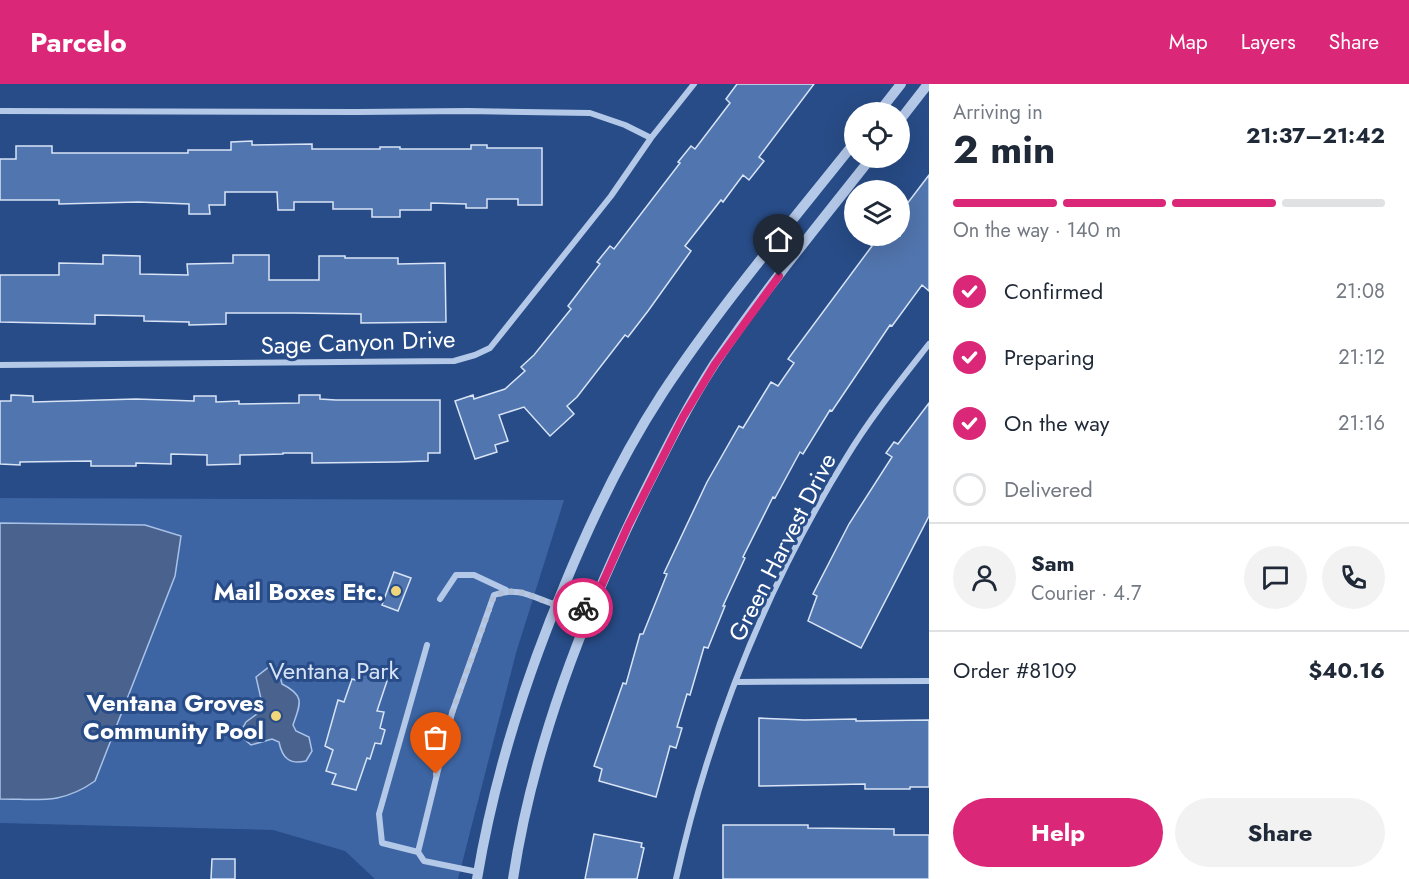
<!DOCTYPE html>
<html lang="en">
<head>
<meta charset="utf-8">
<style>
  :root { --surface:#fff; --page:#f2f2f3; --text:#1f2937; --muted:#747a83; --line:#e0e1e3; --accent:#db2777 }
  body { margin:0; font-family:Jost,sans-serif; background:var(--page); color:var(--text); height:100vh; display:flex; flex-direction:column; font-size:22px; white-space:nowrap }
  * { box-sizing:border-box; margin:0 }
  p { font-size:20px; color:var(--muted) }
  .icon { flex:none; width:33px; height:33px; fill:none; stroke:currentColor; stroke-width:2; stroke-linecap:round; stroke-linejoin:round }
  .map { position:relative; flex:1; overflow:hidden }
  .sheet { display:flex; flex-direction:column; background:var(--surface); width:480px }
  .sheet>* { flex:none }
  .tools { position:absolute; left:844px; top:18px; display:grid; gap:12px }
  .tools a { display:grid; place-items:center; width:66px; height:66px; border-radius:50%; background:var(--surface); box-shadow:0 6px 24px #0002; font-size:30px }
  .pin { position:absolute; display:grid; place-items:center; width:51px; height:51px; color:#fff; margin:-62px -26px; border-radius:50% 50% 50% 0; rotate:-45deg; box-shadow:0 0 6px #0007 }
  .pin .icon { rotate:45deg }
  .courier { position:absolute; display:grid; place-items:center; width:60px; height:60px; margin:-30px; border:4px solid #db2777; border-radius:50%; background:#fff; color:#222; box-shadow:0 2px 8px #0007 }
  .overview em { font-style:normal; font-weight:700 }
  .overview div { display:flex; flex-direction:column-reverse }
  .overview { display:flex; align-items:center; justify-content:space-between; height:102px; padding:0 24px }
  h1 { font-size:39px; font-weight:700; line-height:45px }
  .bar { display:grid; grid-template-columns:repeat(4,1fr); gap:9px 6px; align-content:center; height:72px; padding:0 24px }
  .bar i { height:8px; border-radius:4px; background:var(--line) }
  .bar .on { background:var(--accent) }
  .bar p { grid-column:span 4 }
  .line { display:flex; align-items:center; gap:15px; padding:0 24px; border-top:2px solid var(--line) }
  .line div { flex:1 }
  .round { display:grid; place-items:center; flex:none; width:63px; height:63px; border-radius:32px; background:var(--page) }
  ol { padding:0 24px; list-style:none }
  li { display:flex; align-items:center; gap:18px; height:66px }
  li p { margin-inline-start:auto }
  li .icon { padding:6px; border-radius:50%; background:var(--accent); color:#fff; stroke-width:4 }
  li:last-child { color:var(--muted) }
  li i { width:33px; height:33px; border:3px solid var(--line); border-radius:50% }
  .primary-button { display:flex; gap:12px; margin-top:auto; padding:12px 24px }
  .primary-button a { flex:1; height:69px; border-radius:36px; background:var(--accent); color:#fff; font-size:24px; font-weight:700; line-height:69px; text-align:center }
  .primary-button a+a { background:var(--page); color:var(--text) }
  header { display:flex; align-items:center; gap:36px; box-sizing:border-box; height:84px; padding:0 30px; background:var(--accent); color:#fff }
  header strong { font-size:28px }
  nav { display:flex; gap:33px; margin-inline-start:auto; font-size:21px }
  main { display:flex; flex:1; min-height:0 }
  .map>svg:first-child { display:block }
</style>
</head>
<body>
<header>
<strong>Parcelo</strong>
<nav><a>Map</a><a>Layers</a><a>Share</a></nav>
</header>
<main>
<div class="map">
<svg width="929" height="795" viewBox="0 0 929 795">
  <rect width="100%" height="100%" fill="#284c87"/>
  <!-- green -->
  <path fill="#3d65a3" d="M0,414l564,2 -48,153 -58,226h-83l-30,-28 -72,-21 -273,-7z"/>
  <!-- water -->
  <path fill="#4a638e" stroke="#a9c2e8" stroke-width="1.5" d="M0,439l145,2 36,11 -6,40 -80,205c-34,24 -56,18 -95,18z
    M269,583l10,5 3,12c24,12 18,20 11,41l3,6 13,6 3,14 -6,10c-16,4 -24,-3 -27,-19l-7,-3 -21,6 -7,-6 -3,-8 5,-9 15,-11 1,-8 -6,-26z"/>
  <!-- building -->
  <path fill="#5175ae" stroke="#d8e4f6" stroke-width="1.5" d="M737,0h77l-55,73 5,4 -15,19 -6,-5 -20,27 -2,-2 -36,46 6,5 -43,60 -20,26 -3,-2 -48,62 -10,9 7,8 -24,22 -26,-29 -25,8 9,26 -13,4 2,7 -22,7 -20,-58 18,-6 1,4 31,-10 20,-18 -4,-4 13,-12 37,-46 -3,-3 32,-42 -3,-2 13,-16 4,3 66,-86 -2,-1 13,-16 4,3 35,-46 -4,-4z
    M252,57v4l60,-1v5h68v-2h20v2h71v-4h16v3h55v57h-24v-6h-31v9h-21v-4l-35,-1v7h-31v7h-28v-8h-39v-7h-39v8h-16l-1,-18h-52v13h-16l1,9h-21v-10l-51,-2 -79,2v-4h-59v-41h16v-13h36v7h136v-3h43v-8z
    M929,91v116l-7,-6 -30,41 -2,-1 -58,86 -2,-1 -27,44 -3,-2 -25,46 -2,-1 -30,60 2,1 -22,48h2l-17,42 -4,-1 -14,48 -3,-1 -10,33 5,1 -6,20 -6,-2 -14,51 -57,-16 3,-12 -8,-3 29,-83 3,1 14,-50h3l24,-60 -3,-1 43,-91 32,-56 4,2 28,-46 7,4 16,-23 -6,-4 84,-113 -1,-1 7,-9h22v-23z
    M103,171l37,1v18l48,1 -1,-11 46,-1v-8h36v25h50v-24h26v2h53v6l47,-1 1,59 -85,1v-9l-67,-1h-68v11l-37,1v-3l-45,-1v-5l-49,-1v9l-95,-2v-47h59v-12l44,1z
    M11,311l22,1v6l103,-3 58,2v-5h22v6l23,-1v3l60,-1v-8h21v4l16,1h104v53h-12v8l-31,1 -85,1v-10h-29v1l-43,1v9l-33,1v-10l-36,-1v10l-35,-1v3h-45v-5l-71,1v3l-20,-1v-63h11z
    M929,319v113l-68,132 -53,-27 9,-25 -4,-2 36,-70 43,-67 -6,-4 8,-11 4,2z
    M394,488l17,6 -13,33 -16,-6z
    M362,588l26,6 -11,33 7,1 -4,16 5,2 -4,14 -6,-1 -5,16 -3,-1 -11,32 -24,-6 4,-10 -10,-3 7,-21 -8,-4 13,-46 6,2 8,-23 7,2z
    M759,634l45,2 52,-1v2l73,-1v67h-19v2h-45v-5l-106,2z
    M723,741h85v3l86,1v6h35v44h-206z
    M594,750l48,9 -1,4 3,1 -7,31h-52z
    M212,775h23v20h-24z"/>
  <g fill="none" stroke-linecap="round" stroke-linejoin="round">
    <!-- minor -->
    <path stroke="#b4c8e8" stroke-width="6" d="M0,27l357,1 111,-1 122,2 35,12 26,13
      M0,281l454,-4 21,-6 15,-7 121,-152 40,-58 43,-54
      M440,515l16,-24h18l32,15
      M736,598l193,-1
      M418,768l-36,-9 -3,-29 48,-169
      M478,788l-54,-11 -6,-9 34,-139 42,-118c24,-9 38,2 62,10
      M676,795c33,-148 90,-292 170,-421 24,-40 54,-77 83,-114"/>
    <!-- tertiary -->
    <path stroke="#b4c8e8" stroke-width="10" d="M879,28l22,-28
      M900,36l28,-36
      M556,521l35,4
      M477,795c17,-102 48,-200 88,-295 27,-66 58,-130 97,-190 58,-88 127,-169 193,-252
      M513,795c20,-133 70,-261 128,-380 23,-46 46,-93 74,-136 48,-71 103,-138 156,-205"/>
  </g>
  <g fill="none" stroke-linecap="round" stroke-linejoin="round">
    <!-- done -->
    <path stroke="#b4c0d5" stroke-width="6" stroke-dasharray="0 10.8" d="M436,690l16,-61 42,-117c26,-11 35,1 60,8 9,3 19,3 29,4"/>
    <!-- route -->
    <path stroke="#db2777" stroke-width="8" d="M583,524l8,1 37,-83 55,-109 32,-53 64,-88"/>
  </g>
  <!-- markers -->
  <g fill="#f0d57a" stroke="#284c87" stroke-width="2">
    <circle cx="396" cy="507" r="6"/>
    <circle cx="276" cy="632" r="6"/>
  </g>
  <g text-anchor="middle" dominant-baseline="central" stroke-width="6" stroke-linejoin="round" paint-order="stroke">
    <!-- street labels -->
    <g font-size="24" fill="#fff" stroke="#284c87">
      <text transform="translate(358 258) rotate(-2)">Sage Canyon Drive</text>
      <text transform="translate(782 463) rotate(-63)">Green Harvest Drive</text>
    </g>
    <!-- poi labels -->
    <g font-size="24" font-weight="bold" fill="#fff" stroke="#284c87" text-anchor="end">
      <text x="384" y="507">Mail Boxes Etc.</text>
      <text x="264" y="618">Ventana Groves<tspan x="264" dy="28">Community Pool</tspan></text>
    </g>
    <!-- park labels -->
    <g font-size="24" fill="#d8e4f6" stroke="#284c87">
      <text x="334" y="586">Ventana Park</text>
    </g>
  </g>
</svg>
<div class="tools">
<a><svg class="icon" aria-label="locate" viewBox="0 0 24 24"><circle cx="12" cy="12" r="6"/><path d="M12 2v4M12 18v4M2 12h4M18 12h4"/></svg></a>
<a><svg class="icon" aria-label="layers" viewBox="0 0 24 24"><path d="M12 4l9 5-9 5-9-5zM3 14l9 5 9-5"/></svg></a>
</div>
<div class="pin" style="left:436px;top:690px;background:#ea580c"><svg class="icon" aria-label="bag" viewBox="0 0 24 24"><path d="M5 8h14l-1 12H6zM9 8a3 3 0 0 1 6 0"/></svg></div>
<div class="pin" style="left:779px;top:192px;background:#1f2937"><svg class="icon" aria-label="home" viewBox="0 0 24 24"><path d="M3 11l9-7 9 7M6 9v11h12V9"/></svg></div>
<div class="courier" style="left:583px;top:524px"><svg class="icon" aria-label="bike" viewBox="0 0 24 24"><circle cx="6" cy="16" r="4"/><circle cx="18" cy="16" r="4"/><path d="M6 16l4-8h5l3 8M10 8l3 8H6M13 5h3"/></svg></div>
</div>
<section class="sheet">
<div class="overview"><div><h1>2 min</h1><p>Arriving in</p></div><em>21:37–21:42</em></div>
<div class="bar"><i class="on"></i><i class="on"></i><i class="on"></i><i></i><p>On the way · 140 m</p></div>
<ol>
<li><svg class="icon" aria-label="check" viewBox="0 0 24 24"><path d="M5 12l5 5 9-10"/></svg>Confirmed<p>21:08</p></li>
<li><svg class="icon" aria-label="check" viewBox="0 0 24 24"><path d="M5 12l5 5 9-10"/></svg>Preparing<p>21:12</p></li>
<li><svg class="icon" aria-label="check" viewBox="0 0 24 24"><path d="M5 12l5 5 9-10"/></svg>On the way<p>21:16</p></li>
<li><i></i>Delivered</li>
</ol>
<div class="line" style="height:108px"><a class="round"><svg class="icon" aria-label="person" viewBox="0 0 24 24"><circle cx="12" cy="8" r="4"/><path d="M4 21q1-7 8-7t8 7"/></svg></a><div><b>Sam</b><p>Courier · 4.7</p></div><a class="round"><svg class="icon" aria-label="chat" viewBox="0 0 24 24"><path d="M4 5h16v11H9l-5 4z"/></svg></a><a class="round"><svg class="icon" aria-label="phone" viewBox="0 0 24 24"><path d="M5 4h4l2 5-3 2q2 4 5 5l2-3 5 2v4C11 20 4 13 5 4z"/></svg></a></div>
<div class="line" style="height:78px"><div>Order #8109</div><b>$40.16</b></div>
<div class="primary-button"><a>Help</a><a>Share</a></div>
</section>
</main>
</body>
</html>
